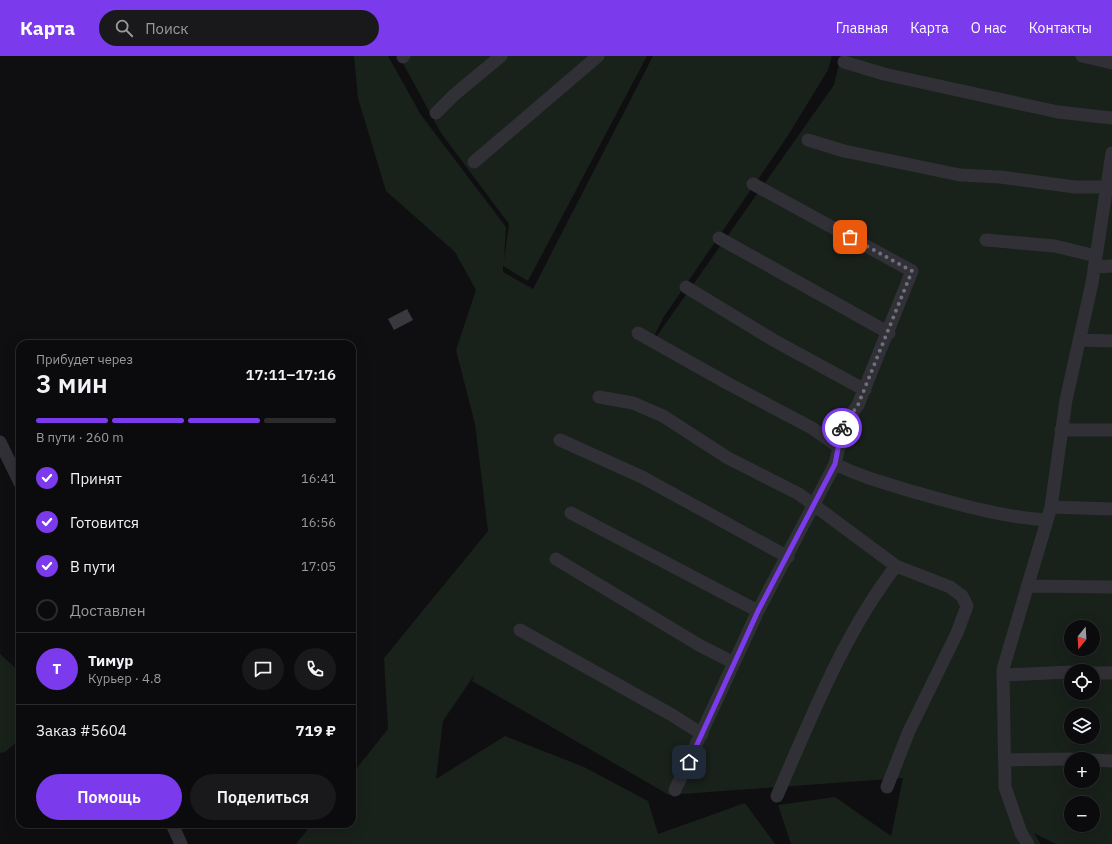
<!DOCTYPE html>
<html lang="ru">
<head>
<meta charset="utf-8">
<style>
  :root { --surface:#0b0b0d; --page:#19191b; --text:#f1f3f6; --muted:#9a9b9d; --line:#2b2b2e; --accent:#7c3aed }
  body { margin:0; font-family:"IBM Plex Sans",sans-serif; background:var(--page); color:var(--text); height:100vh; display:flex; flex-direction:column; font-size:15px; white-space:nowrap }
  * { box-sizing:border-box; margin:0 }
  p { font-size:13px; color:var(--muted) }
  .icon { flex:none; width:22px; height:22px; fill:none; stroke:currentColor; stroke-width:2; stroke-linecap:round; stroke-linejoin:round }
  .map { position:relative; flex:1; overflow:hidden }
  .side { position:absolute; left:16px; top:284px; width:340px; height:488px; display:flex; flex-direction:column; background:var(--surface); border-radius:12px; box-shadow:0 4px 16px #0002,0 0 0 1px var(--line) }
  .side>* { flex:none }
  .needle { width:26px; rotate:198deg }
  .controls { position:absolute; left:1064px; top:564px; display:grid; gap:8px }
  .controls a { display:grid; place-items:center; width:36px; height:36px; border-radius:50%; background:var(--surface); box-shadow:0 4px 16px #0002,0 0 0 1px var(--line); font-size:20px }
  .pin { position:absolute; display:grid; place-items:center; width:34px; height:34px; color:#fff; margin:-17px; border-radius:8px; box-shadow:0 2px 6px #0006 }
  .courier { position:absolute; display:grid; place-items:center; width:40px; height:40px; margin:-20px; border:3px solid #7c3aed; border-radius:50%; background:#fff; color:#222; box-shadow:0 1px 5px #0007 }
  .headline em { font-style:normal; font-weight:600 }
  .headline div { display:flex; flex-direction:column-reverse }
  .headline { display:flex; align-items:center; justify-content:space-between; height:68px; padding:0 20px }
  h1 { font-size:26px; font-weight:600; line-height:30px }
  .bar { display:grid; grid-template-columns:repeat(4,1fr); gap:6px 4px; align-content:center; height:48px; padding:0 20px }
  .bar i { height:5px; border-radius:3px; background:var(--line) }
  .bar .on { background:var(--accent) }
  .bar p { grid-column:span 4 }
  .line { display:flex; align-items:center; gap:10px; padding:0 20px; border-top:1px solid var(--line) }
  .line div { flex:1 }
  .round { display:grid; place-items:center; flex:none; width:42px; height:42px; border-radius:21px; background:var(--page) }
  ol { padding:0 20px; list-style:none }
  li { display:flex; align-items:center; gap:12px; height:44px }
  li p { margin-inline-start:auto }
  li .icon { padding:4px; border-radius:50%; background:var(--accent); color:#fff; stroke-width:4 }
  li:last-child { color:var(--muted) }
  li i { width:22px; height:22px; border:2px solid var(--line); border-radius:50% }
  .cta { display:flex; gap:8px; margin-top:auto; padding:8px 20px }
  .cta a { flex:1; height:46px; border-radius:24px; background:var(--accent); color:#fff; font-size:16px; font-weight:600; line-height:46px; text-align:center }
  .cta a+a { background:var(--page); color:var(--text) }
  header { display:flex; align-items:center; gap:24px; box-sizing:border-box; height:56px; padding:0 20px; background:var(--accent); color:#fff }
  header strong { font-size:19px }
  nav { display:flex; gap:22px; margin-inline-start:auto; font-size:14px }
  .search { width:280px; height:36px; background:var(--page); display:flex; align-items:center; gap:10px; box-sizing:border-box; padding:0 14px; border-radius:22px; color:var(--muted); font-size:15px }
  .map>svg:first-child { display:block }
</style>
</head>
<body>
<header>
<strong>Карта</strong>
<div class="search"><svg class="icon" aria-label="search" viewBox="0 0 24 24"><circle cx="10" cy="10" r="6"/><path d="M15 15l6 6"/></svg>Поиск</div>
<nav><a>Главная</a><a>Карта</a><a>О нас</a><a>Контакты</a></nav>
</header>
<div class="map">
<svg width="1112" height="788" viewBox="0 0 1112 788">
  <rect width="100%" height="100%" fill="#0f0f11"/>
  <!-- green -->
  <path fill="#19211b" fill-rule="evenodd" d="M354,0h34l33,59 85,112 -2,34 5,-37 -68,-91 -42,-77h248l-119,225 -25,-15v6l30,17 120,-233h179l-4,14 -41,67 -124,181 -14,29 185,-262 7,-29h271v788h-56l-22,-11 7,11h-250l-13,-39 57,-8 56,39 12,-58 -234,17 -197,-114 3,-7 -32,47 -7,58 69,-43 79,31 64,34 10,33 87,-31 30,41h-479l16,-20h40v-50l36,-45 -4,-71 104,-127 -13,-107 -19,-74 20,-60 -21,-38 -69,-61 -28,-93zM1071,571h22v22h-22zM1071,615h22v22h-22zM1071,659h22v22h-22zM1071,703h22v22h-22zM1071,747h22v22h-22z
    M0,598l20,18v67l-15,13 -5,1z"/>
  <!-- building -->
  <path fill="#38393f" d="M407,253l6,11 -19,10 -6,-11z"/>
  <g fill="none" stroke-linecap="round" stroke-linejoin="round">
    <!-- minor -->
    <path stroke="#303036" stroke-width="13" d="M1082,0l30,7
      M403,1l1,-1
      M844,6l40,12 174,38 54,6
      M436,57l18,-18 47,-39
      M808,84l36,11 116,24 40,2 75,10h37
      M474,106l124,-106
      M753,128l159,87 -54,134 -16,22 -3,20
      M719,182l170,95
      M986,184l69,6 41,10
      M1094,211l18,-1
      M686,231l89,54 90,49
      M638,277l89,50 85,45 27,19 -4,17 -77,147 -83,179
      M1079,284l33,1
      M599,341l34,6 30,13 65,42 71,36 97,72 54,21 12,9 5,10 -10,27 -48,98 -22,56
      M1061,374h51
      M560,384l82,37 146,80
      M0,386l20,41
      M835,408c28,14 53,20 83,29 42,12 85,24 128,27
      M1051,451l61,2
      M571,457l187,98
      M556,503l143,86 35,18
      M1027,530l85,1
      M520,574l152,85 30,19
      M1093,617h19
      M1004,619l67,-3
      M1005,704l66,-1
      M1093,704l19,1
      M777,740c34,-78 67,-163 119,-230
      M172,768l9,20
      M1028,788l-7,-11 -16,-46 -2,-118 48,-162 15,-107 26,-117 20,-130"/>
  </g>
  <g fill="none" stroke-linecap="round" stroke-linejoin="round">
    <!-- done -->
    <path stroke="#6d6f7a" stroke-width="4" stroke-dasharray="0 7.2" d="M842,372l16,-23 54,-134 -62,-34"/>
    <!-- route -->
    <path stroke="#7c3aed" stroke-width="5" d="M689,706l69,-151 77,-147 7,-36"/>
  </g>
</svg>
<div class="controls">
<a><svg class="needle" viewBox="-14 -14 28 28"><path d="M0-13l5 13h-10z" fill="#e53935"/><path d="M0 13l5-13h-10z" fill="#9a9b9d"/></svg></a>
<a><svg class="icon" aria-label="locate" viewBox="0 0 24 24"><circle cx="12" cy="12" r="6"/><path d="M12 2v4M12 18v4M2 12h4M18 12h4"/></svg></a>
<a><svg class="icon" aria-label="layers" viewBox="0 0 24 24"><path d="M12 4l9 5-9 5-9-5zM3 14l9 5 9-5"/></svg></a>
<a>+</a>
<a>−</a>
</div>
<div class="pin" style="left:850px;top:181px;background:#ea580c"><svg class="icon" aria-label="bag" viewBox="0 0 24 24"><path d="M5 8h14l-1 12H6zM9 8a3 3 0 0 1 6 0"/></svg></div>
<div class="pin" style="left:689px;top:706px;background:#1f2937"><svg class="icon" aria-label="home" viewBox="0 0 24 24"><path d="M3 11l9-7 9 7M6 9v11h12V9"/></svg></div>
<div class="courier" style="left:842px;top:372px"><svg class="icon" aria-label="bike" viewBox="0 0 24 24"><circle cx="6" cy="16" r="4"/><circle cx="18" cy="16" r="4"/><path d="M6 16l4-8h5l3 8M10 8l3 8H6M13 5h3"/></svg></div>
<section class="side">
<div class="headline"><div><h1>3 мин</h1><p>Прибудет через</p></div><em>17:11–17:16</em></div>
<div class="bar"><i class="on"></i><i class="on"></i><i class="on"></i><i></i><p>В пути · 260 m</p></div>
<ol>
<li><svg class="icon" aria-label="check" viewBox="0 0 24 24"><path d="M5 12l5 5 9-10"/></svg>Принят<p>16:41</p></li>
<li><svg class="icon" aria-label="check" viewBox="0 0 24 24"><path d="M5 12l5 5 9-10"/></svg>Готовится<p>16:56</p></li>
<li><svg class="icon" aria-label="check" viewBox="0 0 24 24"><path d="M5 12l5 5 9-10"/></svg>В пути<p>17:05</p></li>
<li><i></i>Доставлен</li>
</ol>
<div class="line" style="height:72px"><b class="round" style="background:var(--accent);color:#fff">Т</b><div><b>Тимур</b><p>Курьер · 4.8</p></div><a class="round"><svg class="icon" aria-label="chat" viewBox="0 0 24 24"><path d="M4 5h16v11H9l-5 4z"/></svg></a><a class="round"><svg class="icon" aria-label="phone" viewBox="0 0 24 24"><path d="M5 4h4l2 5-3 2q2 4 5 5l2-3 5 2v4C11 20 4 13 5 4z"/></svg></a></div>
<div class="line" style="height:52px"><div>Заказ #5604</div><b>719 ₽</b></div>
<div class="cta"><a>Помощь</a><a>Поделиться</a></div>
</section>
</div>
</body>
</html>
